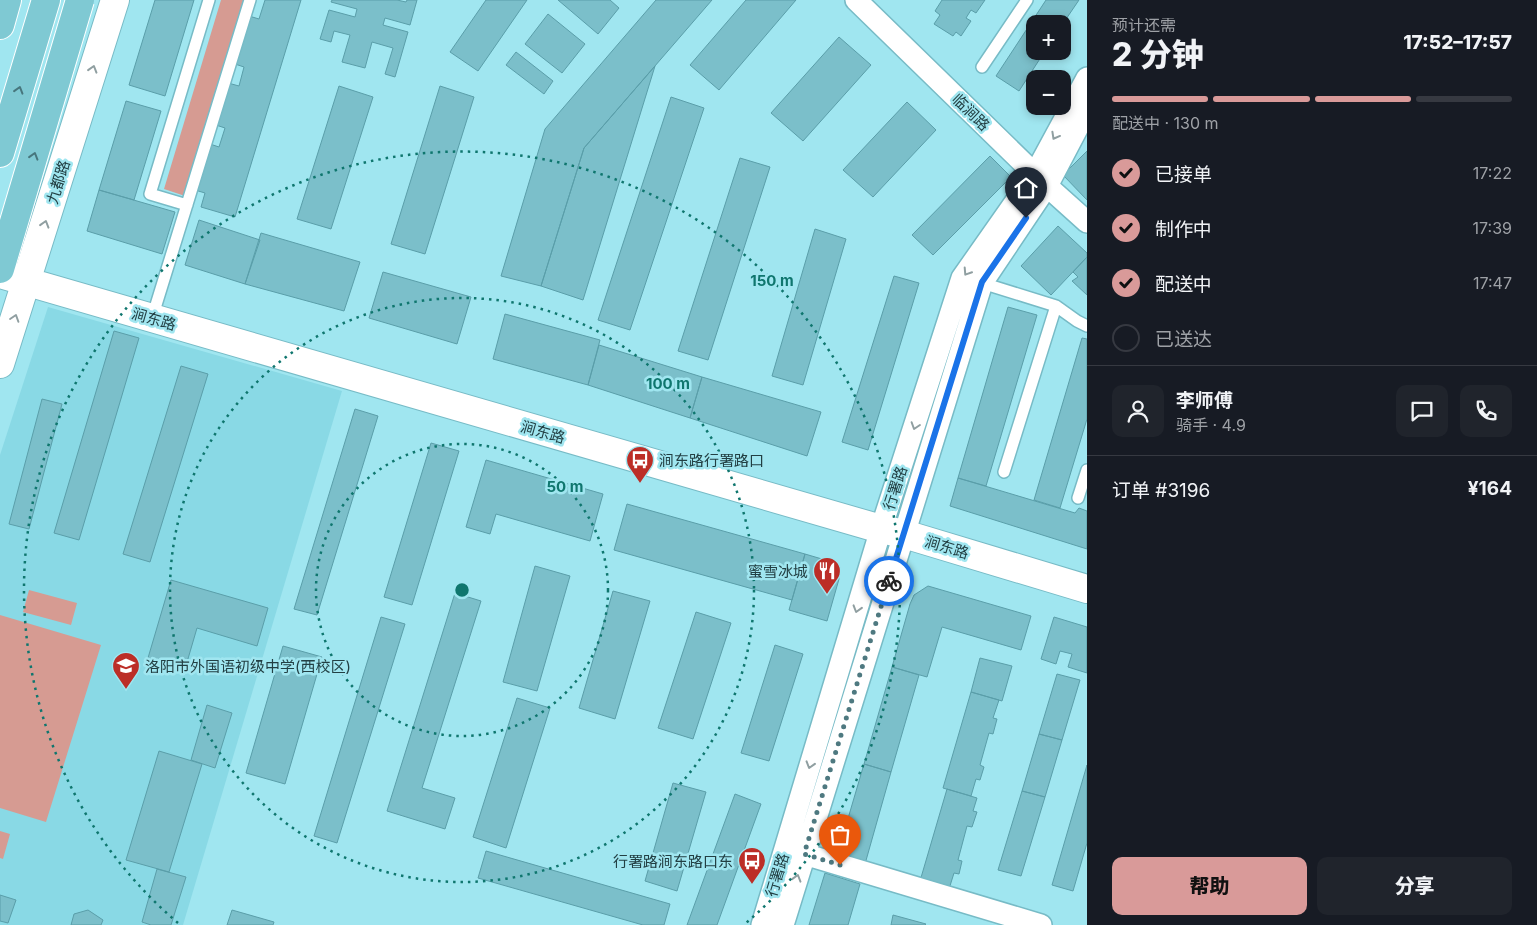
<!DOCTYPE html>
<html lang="zh">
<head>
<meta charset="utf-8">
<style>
  :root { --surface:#171b24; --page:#20242c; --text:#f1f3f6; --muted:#9ea1a6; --line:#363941; --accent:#d99a99 }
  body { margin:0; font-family:Inter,"Noto Sans SC",sans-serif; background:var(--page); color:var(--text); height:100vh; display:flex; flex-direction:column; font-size:19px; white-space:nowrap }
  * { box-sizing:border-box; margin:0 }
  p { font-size:16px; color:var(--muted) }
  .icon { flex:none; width:28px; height:28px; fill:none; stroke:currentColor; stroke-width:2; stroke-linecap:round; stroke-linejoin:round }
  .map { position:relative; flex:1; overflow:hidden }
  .side { display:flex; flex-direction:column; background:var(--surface); width:450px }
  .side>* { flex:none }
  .controls { position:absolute; left:1026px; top:15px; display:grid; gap:10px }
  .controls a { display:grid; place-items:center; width:45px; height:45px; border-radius:10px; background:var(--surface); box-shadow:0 2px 8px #0003; font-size:25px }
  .pin { position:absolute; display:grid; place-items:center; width:42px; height:42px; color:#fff; margin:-51px -21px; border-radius:50% 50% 50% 0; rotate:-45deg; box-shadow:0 0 5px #0007 }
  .pin .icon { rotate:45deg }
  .courier { position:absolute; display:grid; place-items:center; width:50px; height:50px; margin:-25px; border:4px solid #1a73e8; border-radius:50%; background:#fff; color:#222; box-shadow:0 1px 6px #0007 }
  .overview em { font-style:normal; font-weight:800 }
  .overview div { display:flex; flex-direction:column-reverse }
  .overview { display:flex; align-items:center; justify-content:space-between; height:85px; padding:0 25px }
  h1 { font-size:32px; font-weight:800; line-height:38px }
  .bar { display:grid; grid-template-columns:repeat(4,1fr); gap:8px 5px; align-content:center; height:60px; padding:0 25px }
  .bar i { height:6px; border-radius:4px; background:var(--line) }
  .bar .on { background:var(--accent) }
  .bar p { grid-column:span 4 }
  .line { display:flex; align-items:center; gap:12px; padding:0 25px; border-top:1px solid var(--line) }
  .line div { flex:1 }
  .round { display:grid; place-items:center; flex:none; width:52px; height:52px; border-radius:10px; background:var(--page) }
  ol { padding:0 25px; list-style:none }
  li { display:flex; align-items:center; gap:15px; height:55px }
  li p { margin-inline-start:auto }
  li .icon { padding:5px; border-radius:50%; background:var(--accent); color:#111; stroke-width:4 }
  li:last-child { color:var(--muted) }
  li i { width:28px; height:28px; border:2px solid var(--line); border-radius:50% }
  .button { display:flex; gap:10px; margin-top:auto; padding:10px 25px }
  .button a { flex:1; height:58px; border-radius:10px; background:var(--accent); color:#111; font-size:20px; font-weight:800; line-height:58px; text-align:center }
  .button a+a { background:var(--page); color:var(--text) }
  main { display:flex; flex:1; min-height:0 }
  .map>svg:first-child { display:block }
</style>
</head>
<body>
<main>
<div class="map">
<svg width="1087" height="925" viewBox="0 0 1087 925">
  <rect width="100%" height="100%" fill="#a0e6f0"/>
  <!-- built -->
  <path fill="#89d9e5" d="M48,307l294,84 -159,534h-183v-470z"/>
  <!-- green -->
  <path fill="#d69b92" d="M221,0h23l-59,196 -21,-7z
    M29,590l48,13 -6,22 -48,-13z
    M0,615l101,30 -55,177 -46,-14z
    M0,831l10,3 -7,25 -3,-1z"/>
  <!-- building -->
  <path fill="#7bbfca" stroke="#5a9ea9" d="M155,0h39l-29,96 -36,-11z
    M265,0h36l-66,217 -34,-10 4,-14 -10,-3 15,-46 9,3 6,-19 -9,-3 12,-42 11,3 5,-19 -9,-3 14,-48 10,3z
    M332,0h65l9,2 1,-2h10l-7,25 -25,-7 -2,7 25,7 -13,45 -10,-3 8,-26 -21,-6 -7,26 -23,-6 8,-27 -16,-4 -3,11 -11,-3 9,-29 26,7 2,-8 -26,-7z
    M486,0h41l-49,71 -28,-19z
    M558,0h52l9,8 -21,26z
    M656,0h56l-128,148 -43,138 -40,-10 44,-147z
    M746,0h50l-77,90 -29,-25z
    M942,0h43l-9,13 -5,-3 -5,8 5,3 -10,15 -5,-4 -3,4 -19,-12 6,-9 -5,-4z
    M1046,0h33l-17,25v-1h-27v27h10l-26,40 -23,-15z
    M548,14l37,30 -23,29 -37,-29z
    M839,37l32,28 -68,76 -32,-28z
    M516,52l37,29 -9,13 -38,-29z
    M655,66l-72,234 -42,-14 43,-138z
    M339,86l34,11 -42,132 -34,-10z
    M440,86l34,11 -49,157 -34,-10z
    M671,97l33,11 -74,222 -32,-10z
    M126,101l35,10 -27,89 -35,-10z
    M907,102l29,28 -63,67 -30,-27z
    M1087,151v49l-24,-25z
    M990,156l21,21 -78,78 -21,-20z
    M740,158l30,9 -62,193 -30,-9z
    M99,190l76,22 -13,42 -75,-23z
    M199,220l61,20 -15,44 -60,-19z
    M1058,226l29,27v4l-36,38 -30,-29z
    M815,229l31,10 -43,146 -31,-9z
    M261,233l99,29 -16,49 -99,-27z
    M1087,257v38l-15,-14 6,-4 -5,-5z
    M383,272l88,25 -14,47 -88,-26z
    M894,276l25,7 -51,167 -26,-8z
    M1008,307l29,8 -51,171 -28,-8z
    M505,314l95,26 -12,45 -95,-26z
    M114,331l25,7 -60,202 -25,-7z
    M1082,338l5,1v80l-27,89 -26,-8z
    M599,345l103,32 -12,41 -102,-33z
    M181,366l27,8 -58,188 -27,-8z
    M702,377l119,35 -14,44 -117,-38z
    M42,399l20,5 -33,125 -20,-5z
    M355,409l23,7 -61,199 -23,-6z
    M431,443l28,8 -47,154 -28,-8z
    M486,460l117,34 -13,47 -94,-27 -6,20 -24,-7z
    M958,478l117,35 4,-5 8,3v38l-137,-43z
    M627,504l178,50 -13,46 -178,-50z
    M805,554l27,8 5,9 2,8 -12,42 -38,-11z
    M535,566l35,10 -33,115 -34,-9z
    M171,580l97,28 -11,38 -60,-18 -12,41 -37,-11z
    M928,586l103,30 -10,34 -79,-23 -15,50 -35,-10 18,-63 4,-9z
    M613,591l37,10 -35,118 -36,-11z
    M455,593l26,8 -59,187 33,10 -10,31 -58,-18z
    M696,612l35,11 -38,116 -35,-11z
    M381,617l24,7 -68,219 -23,-7z
    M1054,617l33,10v46l-19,-6 4,-13 -12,-3 -4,13 -15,-5z
    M775,645l28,9 -34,107 -28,-8z
    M283,646l39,11 -37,127 -39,-11z
    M980,658l32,8 -10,35 -31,-9z
    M892,667l27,8 -28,97 -27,-8z
    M1057,674l23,6 -18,60 -23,-6z
    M971,692l28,8 -6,18 4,1 -4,15 -4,-1 -9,32 4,2 -4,13 -4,-1 -5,17 -28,-8z
    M517,698l33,10 -44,140 -33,-11z
    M207,705l25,8 -17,55 -24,-8z
    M1039,734l23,6 -17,57 -23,-6z
    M159,751l43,13 -33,108 -43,-12z
    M864,764l27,8 -26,92 -28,-8z
    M1087,765v78l-14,48 -21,-6z
    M673,783l33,9 -29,99 -32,-10z
    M947,789l30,9 -4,13 4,1 -5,15 -5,-1 -9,34 4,1 -3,13 -5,-1 -5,16 -29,-8z
    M1022,791l23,6 -24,79 -23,-6z
    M735,794l26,10 -44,121h-30z
    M486,851l184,53 -6,21h-21l-165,-47z
    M157,869l29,8 -15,48h-20l-9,-3z
    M825,873l35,11 -12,41h-39z
    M0,895l16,5 -8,23 -8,-2z
    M88,910l15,10 -2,5h-30l3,-11z
    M232,910l42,12 -1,3h-46z
    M893,915l33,9 -1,1h-34z"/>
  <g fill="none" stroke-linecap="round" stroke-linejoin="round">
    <defs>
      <path id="lane" d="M982,67l45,-67
        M187,205l-37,-11 59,-194
        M982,283l74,23 21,15 10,5
        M152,318l98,-318
        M1004,472l52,-166
        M1078,498l9,-28"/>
      <path id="street" d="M856,0l191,186 40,36
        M804,854l237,71
        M762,925l119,-396 81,-251 73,-104 52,-96
        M783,925l199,-642 65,-97 40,-76"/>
      <path id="secondary" d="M0,274l881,255 23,5 183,55
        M0,364l115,-364"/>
      <path id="primary" d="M0,25l7,-25
        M0,153l46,-153"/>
    </defs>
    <!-- lane casing -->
    <use href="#lane" stroke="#77bbc6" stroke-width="14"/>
    <!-- street casing -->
    <use href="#street" stroke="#77bbc6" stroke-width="24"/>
    <!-- secondary casing -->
    <use href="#secondary" stroke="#77bbc6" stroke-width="30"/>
    <!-- primary casing -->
    <use href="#primary" stroke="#fff" stroke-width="30"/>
    <!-- lane -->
    <use href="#lane" stroke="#fff" stroke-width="11"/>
    <!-- street -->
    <use href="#street" stroke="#fff" stroke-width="21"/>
    <!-- secondary -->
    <use href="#secondary" stroke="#fff" stroke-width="28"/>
    <!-- primary -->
    <use href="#primary" stroke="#7fc9d3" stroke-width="28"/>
    <defs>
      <path id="primary-bridge" d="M0,269l80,-269"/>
    </defs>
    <!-- primary-bridge casing -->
    <use href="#primary-bridge" stroke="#fff" stroke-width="30" stroke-linecap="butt"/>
    <!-- primary-bridge -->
    <use href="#primary-bridge" stroke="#7fc9d3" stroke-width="28"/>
  </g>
  <!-- one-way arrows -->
  <defs><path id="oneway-chevron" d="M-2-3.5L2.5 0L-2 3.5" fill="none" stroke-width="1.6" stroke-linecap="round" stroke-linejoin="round" transform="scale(1.25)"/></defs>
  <g stroke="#909fa1">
    <use href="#oneway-chevron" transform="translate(93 69) rotate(-73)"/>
    <use href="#oneway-chevron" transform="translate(1055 136) rotate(119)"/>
    <use href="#oneway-chevron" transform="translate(45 224) rotate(-73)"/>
    <use href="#oneway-chevron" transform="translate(967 272) rotate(123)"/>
    <use href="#oneway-chevron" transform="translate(15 318) rotate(-72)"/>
    <use href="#oneway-chevron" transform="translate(915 426) rotate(108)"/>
    <use href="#oneway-chevron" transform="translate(857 609) rotate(107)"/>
    <use href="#oneway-chevron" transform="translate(810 765) rotate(107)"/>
    <use href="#oneway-chevron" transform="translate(797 878) rotate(-73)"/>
  </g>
  <g stroke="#47767d">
    <use href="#oneway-chevron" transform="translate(19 90) rotate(-73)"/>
    <use href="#oneway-chevron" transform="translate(34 156) rotate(-73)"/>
  </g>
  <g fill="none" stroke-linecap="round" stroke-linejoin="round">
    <!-- done -->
    <path stroke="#4e7980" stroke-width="5" stroke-dasharray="0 9" d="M840,865l-36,-11 85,-273"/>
    <!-- route -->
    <path stroke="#1a73e8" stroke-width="6" d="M889,581l93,-299 44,-64"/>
  </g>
  <!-- distance rings -->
  <g fill="none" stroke="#0f766e" stroke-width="2.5" stroke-dasharray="2.5 5">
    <circle cx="462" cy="590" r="146"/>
    <circle cx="462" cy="590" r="292"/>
    <path d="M178 923A438 438 0 1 1 746 923"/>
  </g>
  <!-- icons -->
  <defs>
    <symbol id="bus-pin" viewBox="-11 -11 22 30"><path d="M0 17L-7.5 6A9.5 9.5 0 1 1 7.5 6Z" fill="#bc2e27" stroke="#a0e6f0"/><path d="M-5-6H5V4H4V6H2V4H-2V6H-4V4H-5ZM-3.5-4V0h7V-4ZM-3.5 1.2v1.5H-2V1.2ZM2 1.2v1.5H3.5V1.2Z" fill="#fff"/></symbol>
    <symbol id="restaurant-pin" viewBox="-11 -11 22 30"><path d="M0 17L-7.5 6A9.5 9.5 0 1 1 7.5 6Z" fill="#bc2e27" stroke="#a0e6f0"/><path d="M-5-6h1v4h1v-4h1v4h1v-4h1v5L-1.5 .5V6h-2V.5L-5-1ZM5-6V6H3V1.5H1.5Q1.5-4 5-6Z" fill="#fff"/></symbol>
    <symbol id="school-pin" viewBox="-11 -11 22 30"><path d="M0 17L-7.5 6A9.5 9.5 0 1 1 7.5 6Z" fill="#bc2e27" stroke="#a0e6f0"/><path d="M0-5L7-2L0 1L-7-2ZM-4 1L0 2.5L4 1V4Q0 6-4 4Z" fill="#fff"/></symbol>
  </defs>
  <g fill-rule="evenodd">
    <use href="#bus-pin" x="624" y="444" width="32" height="43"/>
    <use href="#restaurant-pin" x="811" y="555" width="32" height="43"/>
    <use href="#school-pin" x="110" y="650" width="32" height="43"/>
    <use href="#bus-pin" x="736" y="845" width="32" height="43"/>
  </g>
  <g text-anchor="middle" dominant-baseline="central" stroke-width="5" stroke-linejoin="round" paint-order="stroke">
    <!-- street labels -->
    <g font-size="15" fill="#223f43" stroke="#a0e6f0">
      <text transform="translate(971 112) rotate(44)">临涧路</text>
      <text transform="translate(58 182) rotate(-73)">九都路</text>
      <text transform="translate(154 319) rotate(16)">涧东路</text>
      <text transform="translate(543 432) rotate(16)">涧东路</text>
      <text transform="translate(895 488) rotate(-72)">行署路</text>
      <text transform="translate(947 547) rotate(17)">涧东路</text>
      <text transform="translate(777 875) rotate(-73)">行署路</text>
    </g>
    <!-- poi labels -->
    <g font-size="15" fill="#223f43" stroke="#a0e6f0" text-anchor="start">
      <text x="659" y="460">涧东路行署路口</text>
      <text x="808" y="571" text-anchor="end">蜜雪冰城</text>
      <text x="145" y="666">洛阳市外国语初级中学(西校区)</text>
      <text x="733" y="861" text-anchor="end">行署路涧东路口东</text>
    </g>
  </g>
  <circle cx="462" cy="590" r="8" fill="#0f766e" stroke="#a0e6f0" stroke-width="2.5"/>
  <g font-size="15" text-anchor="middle" font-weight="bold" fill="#0f766e" stroke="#a0e6f0" stroke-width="5" stroke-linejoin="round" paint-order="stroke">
    <text x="772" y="286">150 m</text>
    <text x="668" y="389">100 m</text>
    <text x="565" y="492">50 m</text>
  </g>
</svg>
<div class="controls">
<a>+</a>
<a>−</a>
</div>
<div class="pin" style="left:840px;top:865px;background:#ea580c"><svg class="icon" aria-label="bag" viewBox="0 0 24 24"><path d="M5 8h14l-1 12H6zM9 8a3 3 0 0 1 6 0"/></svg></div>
<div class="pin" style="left:1026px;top:218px;background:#1f2937"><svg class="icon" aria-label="home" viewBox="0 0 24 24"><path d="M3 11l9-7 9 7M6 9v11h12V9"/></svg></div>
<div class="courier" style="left:889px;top:581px"><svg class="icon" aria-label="bike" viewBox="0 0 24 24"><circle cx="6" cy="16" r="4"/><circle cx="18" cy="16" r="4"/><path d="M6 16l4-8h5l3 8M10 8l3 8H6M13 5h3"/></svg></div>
</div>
<section class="side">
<div class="overview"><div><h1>2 分钟</h1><p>预计还需</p></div><em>17:52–17:57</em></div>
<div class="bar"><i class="on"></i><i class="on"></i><i class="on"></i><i></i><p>配送中 · 130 m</p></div>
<ol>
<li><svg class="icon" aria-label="check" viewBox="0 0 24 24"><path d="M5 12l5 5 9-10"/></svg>已接单<p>17:22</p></li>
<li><svg class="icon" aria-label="check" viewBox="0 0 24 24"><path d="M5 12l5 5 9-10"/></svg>制作中<p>17:39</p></li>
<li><svg class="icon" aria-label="check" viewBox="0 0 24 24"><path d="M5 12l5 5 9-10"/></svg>配送中<p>17:47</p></li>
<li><i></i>已送达</li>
</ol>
<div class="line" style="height:90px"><a class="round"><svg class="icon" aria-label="person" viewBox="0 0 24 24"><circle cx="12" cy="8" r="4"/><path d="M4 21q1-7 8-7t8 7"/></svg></a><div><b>李师傅</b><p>骑手 · 4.9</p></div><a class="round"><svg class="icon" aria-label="chat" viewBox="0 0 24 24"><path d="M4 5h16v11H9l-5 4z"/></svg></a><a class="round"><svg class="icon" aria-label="phone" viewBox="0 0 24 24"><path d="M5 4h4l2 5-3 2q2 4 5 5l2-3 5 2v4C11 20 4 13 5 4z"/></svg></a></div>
<div class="line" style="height:65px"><div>订单 #3196</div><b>¥164</b></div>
<div class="button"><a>帮助</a><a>分享</a></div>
</section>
</main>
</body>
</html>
